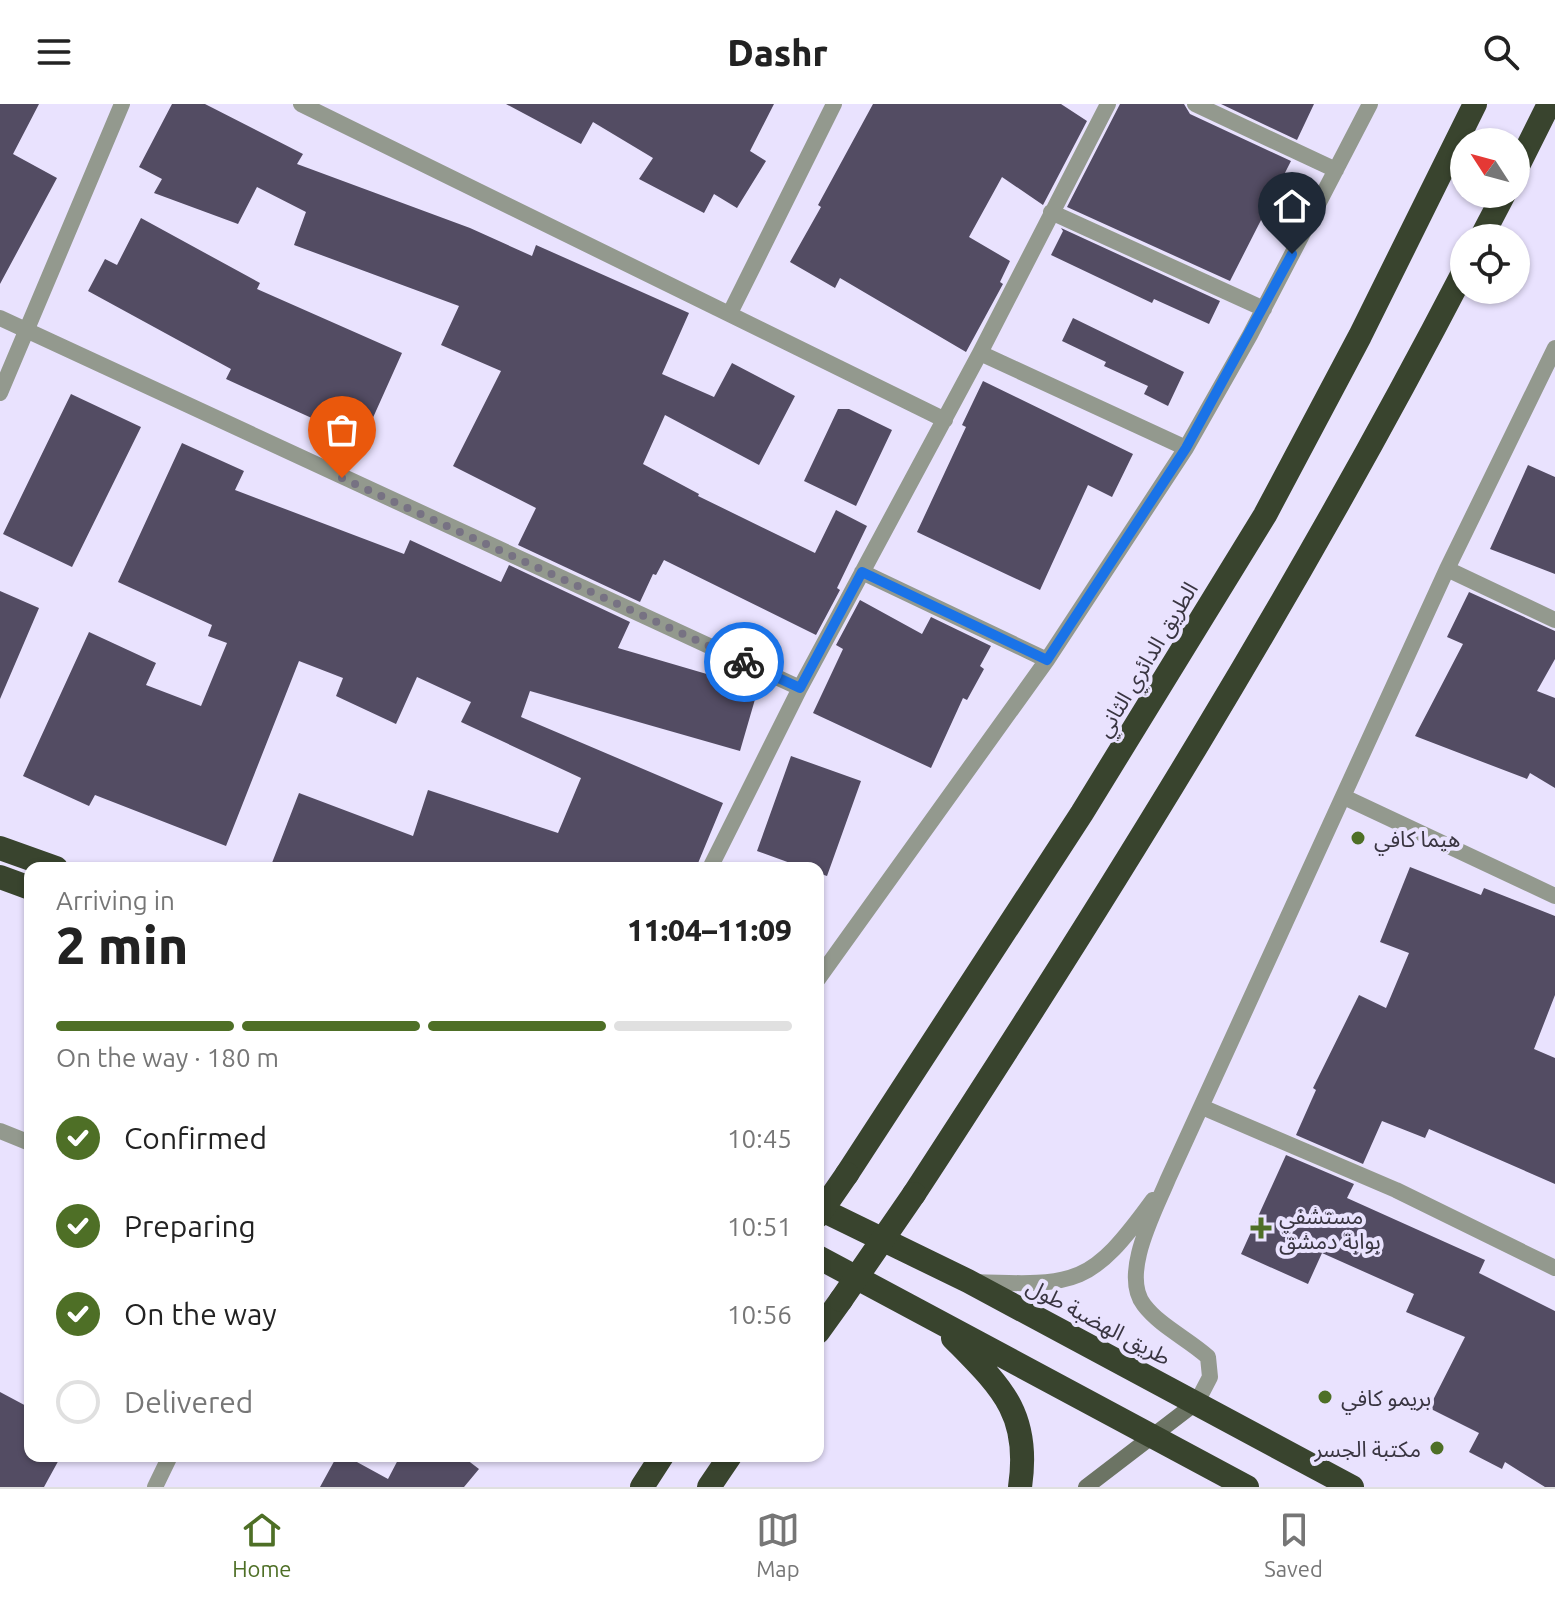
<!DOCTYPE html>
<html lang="en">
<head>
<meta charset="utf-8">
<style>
  :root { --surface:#fff; --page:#f6f6f6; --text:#222; --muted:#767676; --line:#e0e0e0; --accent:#4e6f26 }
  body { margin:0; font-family:Ubuntu,"Noto Sans Arabic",sans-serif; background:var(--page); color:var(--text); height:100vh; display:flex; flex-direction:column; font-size:30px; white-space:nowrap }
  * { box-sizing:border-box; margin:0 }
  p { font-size:26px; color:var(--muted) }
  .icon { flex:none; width:44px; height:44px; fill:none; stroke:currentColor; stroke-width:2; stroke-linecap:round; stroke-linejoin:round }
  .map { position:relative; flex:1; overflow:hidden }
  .sheet { position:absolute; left:24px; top:758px; width:800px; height:600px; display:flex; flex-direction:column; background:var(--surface); border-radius:16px; box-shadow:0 2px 6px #0004 }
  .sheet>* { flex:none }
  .needle { width:52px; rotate:306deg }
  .buttons { position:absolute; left:1450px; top:24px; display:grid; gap:16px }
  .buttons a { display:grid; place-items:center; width:80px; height:80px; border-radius:50%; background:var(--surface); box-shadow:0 2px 6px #0004; font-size:40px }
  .pin { position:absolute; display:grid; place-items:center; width:68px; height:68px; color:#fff; margin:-82px -34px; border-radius:50% 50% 50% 0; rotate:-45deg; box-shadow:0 0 8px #0007 }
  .pin .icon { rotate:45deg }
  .courier { position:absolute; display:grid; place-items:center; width:80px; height:80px; margin:-40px; border:6px solid #1a73e8; border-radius:50%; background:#fff; color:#222; box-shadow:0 2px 10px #0007 }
  .summary em { font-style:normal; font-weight:800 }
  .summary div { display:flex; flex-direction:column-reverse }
  .summary { display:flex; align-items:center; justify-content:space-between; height:136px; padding:0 32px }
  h1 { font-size:52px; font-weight:800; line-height:60px }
  .bar { display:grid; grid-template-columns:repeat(4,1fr); gap:12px 8px; align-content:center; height:96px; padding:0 32px }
  .bar i { height:10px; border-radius:6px; background:var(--line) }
  .bar .selected { background:var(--accent) }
  .bar p { grid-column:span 4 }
  ol { padding:0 32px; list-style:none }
  li { display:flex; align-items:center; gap:24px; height:88px }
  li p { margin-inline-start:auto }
  li .icon { padding:8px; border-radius:50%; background:var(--accent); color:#fff; stroke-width:4 }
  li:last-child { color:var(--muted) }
  li i { width:44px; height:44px; border:4px solid var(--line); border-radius:50% }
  header { display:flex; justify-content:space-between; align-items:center; height:104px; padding:0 32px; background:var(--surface); font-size:36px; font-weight:800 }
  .tab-bar { display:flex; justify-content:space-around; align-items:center; height:112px; border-top:2px solid var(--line); background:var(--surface); font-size:22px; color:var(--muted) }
  .tab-bar a { display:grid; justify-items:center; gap:4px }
  .tab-bar .selected { color:var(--accent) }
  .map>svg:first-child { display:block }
</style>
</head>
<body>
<header><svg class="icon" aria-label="menu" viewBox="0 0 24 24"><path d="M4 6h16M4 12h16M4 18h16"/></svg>Dashr<svg class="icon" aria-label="search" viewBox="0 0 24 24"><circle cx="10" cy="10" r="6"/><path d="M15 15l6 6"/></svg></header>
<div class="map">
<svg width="1555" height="1383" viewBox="0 0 1555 1383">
  <rect width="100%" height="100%" fill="#e9e2fe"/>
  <!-- building -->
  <path fill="#534c63" d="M0,0h39l-26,50 44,24 -57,106z
    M172,0h33l98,50 -6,10 173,64 62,28 4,-11 153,68 -27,61 52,23 18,-34 63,33 -36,69 -94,-50 -22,49 56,30 -1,2 117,57 21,-43 31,16 -30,62 3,2 -24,45 -152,-75 -8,15 -3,-1 -13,28 -122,-57 18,-37 -83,-42 48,-95 -60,-26 18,-39 -165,-61 12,-33 -49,-25 -19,37 -84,-31 8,-14 -23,-12z
    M506,0h268l-24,47 16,10 -29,47 -23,-14 -10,19 -65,-34 14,-21 -60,-36 -12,22z
    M873,0h188l26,17 -44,84 -41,-28 -33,60 41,24 -10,21 3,2 -37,68 -126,-74 -5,10 -45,-26 31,-55 -3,-2z
    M1120,0h64l6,10 101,47 -61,120 -163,-74z
    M1221,0h93l-17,36z
    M141,114l119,65 -3,6 145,64 -48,107 -35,-16 8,-19 -101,-46 5,-10 -143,-78 17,-32 12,6z
    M1061,124l159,73 -11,23 -55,-25 -2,4 -101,-48 12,-24z
    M1073,214l111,54 -16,34 -24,-12 4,-8 -44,-20 2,-4 -44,-21z
    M983,277l150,73 -21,43 -24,-12 -48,105 -123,-58 49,-105 -4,-2z
    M71,290l70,33 -69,140 -69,-33z
    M838,305h11l43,21 -36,76 -52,-25z
    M182,339l62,28 -9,19 169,64 6,-14 91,42 8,-17 121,57 -12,26 140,41 -18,62 -210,-60 -9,26 202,86 -27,65h-426l29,-75 114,43 15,-46 130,43 23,-55 -120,-56 10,-20 -54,-25 -21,47 -60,-28 7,-18 -44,-17 -73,185 -131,-51 -6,11 -66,-30 66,-144 67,31 -10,22 55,21 26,-63 -19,-7 4,-11 -94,-43z
    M1528,361l27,12v97l-65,-25z
    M0,487l39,17 -39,91z
    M1469,488l86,39v28l-18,32 18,7v90l-25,-15 -3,6 -112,-43 48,-92 -16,-7z
    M860,496l62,34 9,-17 60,29 -11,20 4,3 -17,31 -4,-2 -32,70 -118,-55 30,-64 -7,-4z
    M791,652l70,25 -34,95 -9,-3v-5h-14l-47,-17z
    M1410,763l71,28 3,-7 71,28v79l-21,54 21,9v126l-126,-55 -4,9 -43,-17 -19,43 -67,-29 20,-45 -3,-2 46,-93 27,13 23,-55 -29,-11z
    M1286,1051l68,29 -7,14 138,62 -6,13 76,38v176h-10l-40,-25 -3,7 -33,-17 10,-19 -50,-25 36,-71 -59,-25 8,-18 -92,-41 -14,31 -67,-30z
    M0,1288l30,16v48h31l-17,31h-44z
    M337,1352h9l42,23 12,-23h62l17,13 -15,18h-144z"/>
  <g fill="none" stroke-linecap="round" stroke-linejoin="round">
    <!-- street -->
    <path stroke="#93998e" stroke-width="16" d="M301,0l644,316
      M1195,0l141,66
      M1051,108l213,97
      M730,209l104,-209
      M0,214l800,370
      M980,249l206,95
      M0,289l122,-289
      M1447,465l108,51
      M862,468l185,88
      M1344,693l211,99
      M710,764l90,-180 180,-335 128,-249
      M818,875l229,-319 139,-212 64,-113 120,-231
      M1202,1003l194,83 159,78
      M0,1027l30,12
      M974,1178c104,4 117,3 179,-82
      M1197,1298l13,-25 -2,-20c-20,-18 -48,-31 -64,-52 -24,-31 11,-94 24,-126l279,-610 108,-221
      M155,1383l15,-31"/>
    <!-- secondary -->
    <path stroke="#6c7464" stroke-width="16" d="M1086,1383l111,-85"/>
    <!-- highway -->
    <path stroke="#39442e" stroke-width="24" d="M1516,66l33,-66
      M1481,134l23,-44
      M0,744l56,20
      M0,773l30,11
      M847,1070l235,-361 183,-298 95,-179 115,-232
      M914,1090c197,-302 384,-603 550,-923
      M818,1104l150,73 384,206
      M818,1153l429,230
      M818,1228l23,-32
      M953,1234c48,49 78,75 67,149
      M642,1383l20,-31
      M709,1383l21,-31"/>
    <!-- highway-bridge -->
    <path stroke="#39442e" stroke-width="24" d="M818,1112l29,-42
      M841,1196l73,-106"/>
  </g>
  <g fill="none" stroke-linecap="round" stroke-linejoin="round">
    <!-- done -->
    <path stroke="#777283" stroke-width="8" stroke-dasharray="0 14.4" d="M342,374l402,184"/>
    <!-- route -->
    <path stroke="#1a73e8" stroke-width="10" d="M744,558l56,26 62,-116 185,88 139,-212 106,-194"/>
  </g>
  <!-- markers -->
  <g fill="#4e6f26" stroke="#e9e2fe" stroke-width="3">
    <circle cx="1358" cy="734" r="8"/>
    <path d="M1257 1112h8v8h8v8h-8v8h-8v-8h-8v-8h8z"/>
    <circle cx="1325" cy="1293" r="8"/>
    <circle cx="1437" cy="1344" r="8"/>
  </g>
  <g text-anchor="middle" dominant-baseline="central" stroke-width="8" stroke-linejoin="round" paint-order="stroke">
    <!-- street labels -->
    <g font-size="22" fill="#393541" stroke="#e9e2fe">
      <text transform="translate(1146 555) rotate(-59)">الطريق الدائري الثاني</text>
      <text transform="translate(1099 1217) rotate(28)">طريق الهضبة طول</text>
    </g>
    <!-- poi labels -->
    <g font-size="22" fill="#393541" stroke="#e9e2fe" text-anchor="start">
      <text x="1374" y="734">هيما كافي</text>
      <text x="1279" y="1111">مستشفي<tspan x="1279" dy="25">بوابة دمشق</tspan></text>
      <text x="1341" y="1293">بريمو كافي</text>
      <text x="1421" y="1344" text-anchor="end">مكتبة الجسر</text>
    </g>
  </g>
</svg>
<div class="buttons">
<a><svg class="needle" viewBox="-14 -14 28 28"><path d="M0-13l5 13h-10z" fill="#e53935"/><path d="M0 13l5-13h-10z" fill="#767676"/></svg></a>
<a><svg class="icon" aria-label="locate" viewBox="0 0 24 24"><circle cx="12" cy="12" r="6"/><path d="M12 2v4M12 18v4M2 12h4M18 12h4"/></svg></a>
</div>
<div class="pin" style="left:342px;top:374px;background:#ea580c"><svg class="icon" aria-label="bag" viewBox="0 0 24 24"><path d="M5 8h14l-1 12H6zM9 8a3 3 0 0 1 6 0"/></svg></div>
<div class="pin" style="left:1292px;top:150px;background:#1f2937"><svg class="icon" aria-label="home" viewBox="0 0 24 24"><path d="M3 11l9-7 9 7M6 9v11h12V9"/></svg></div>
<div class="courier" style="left:744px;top:558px"><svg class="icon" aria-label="bike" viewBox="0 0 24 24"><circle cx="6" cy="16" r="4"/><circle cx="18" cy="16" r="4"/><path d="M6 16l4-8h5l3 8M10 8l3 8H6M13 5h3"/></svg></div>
<section class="sheet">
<div class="summary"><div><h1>2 min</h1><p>Arriving in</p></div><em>11:04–11:09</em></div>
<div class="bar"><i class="selected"></i><i class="selected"></i><i class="selected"></i><i></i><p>On the way · 180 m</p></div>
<ol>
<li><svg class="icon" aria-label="check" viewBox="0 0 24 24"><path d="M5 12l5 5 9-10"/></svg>Confirmed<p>10:45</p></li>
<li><svg class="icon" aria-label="check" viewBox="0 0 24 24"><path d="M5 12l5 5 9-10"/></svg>Preparing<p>10:51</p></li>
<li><svg class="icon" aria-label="check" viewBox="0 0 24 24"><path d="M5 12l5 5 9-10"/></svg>On the way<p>10:56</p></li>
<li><i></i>Delivered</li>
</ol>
</section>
</div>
<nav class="tab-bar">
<a class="selected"><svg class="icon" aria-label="home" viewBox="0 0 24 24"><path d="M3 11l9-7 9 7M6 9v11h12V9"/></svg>Home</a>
<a><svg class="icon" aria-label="map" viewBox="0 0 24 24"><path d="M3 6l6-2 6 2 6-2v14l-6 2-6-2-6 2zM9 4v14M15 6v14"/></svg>Map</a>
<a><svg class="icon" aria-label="saved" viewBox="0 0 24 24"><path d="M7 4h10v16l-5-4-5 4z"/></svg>Saved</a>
</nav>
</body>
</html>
